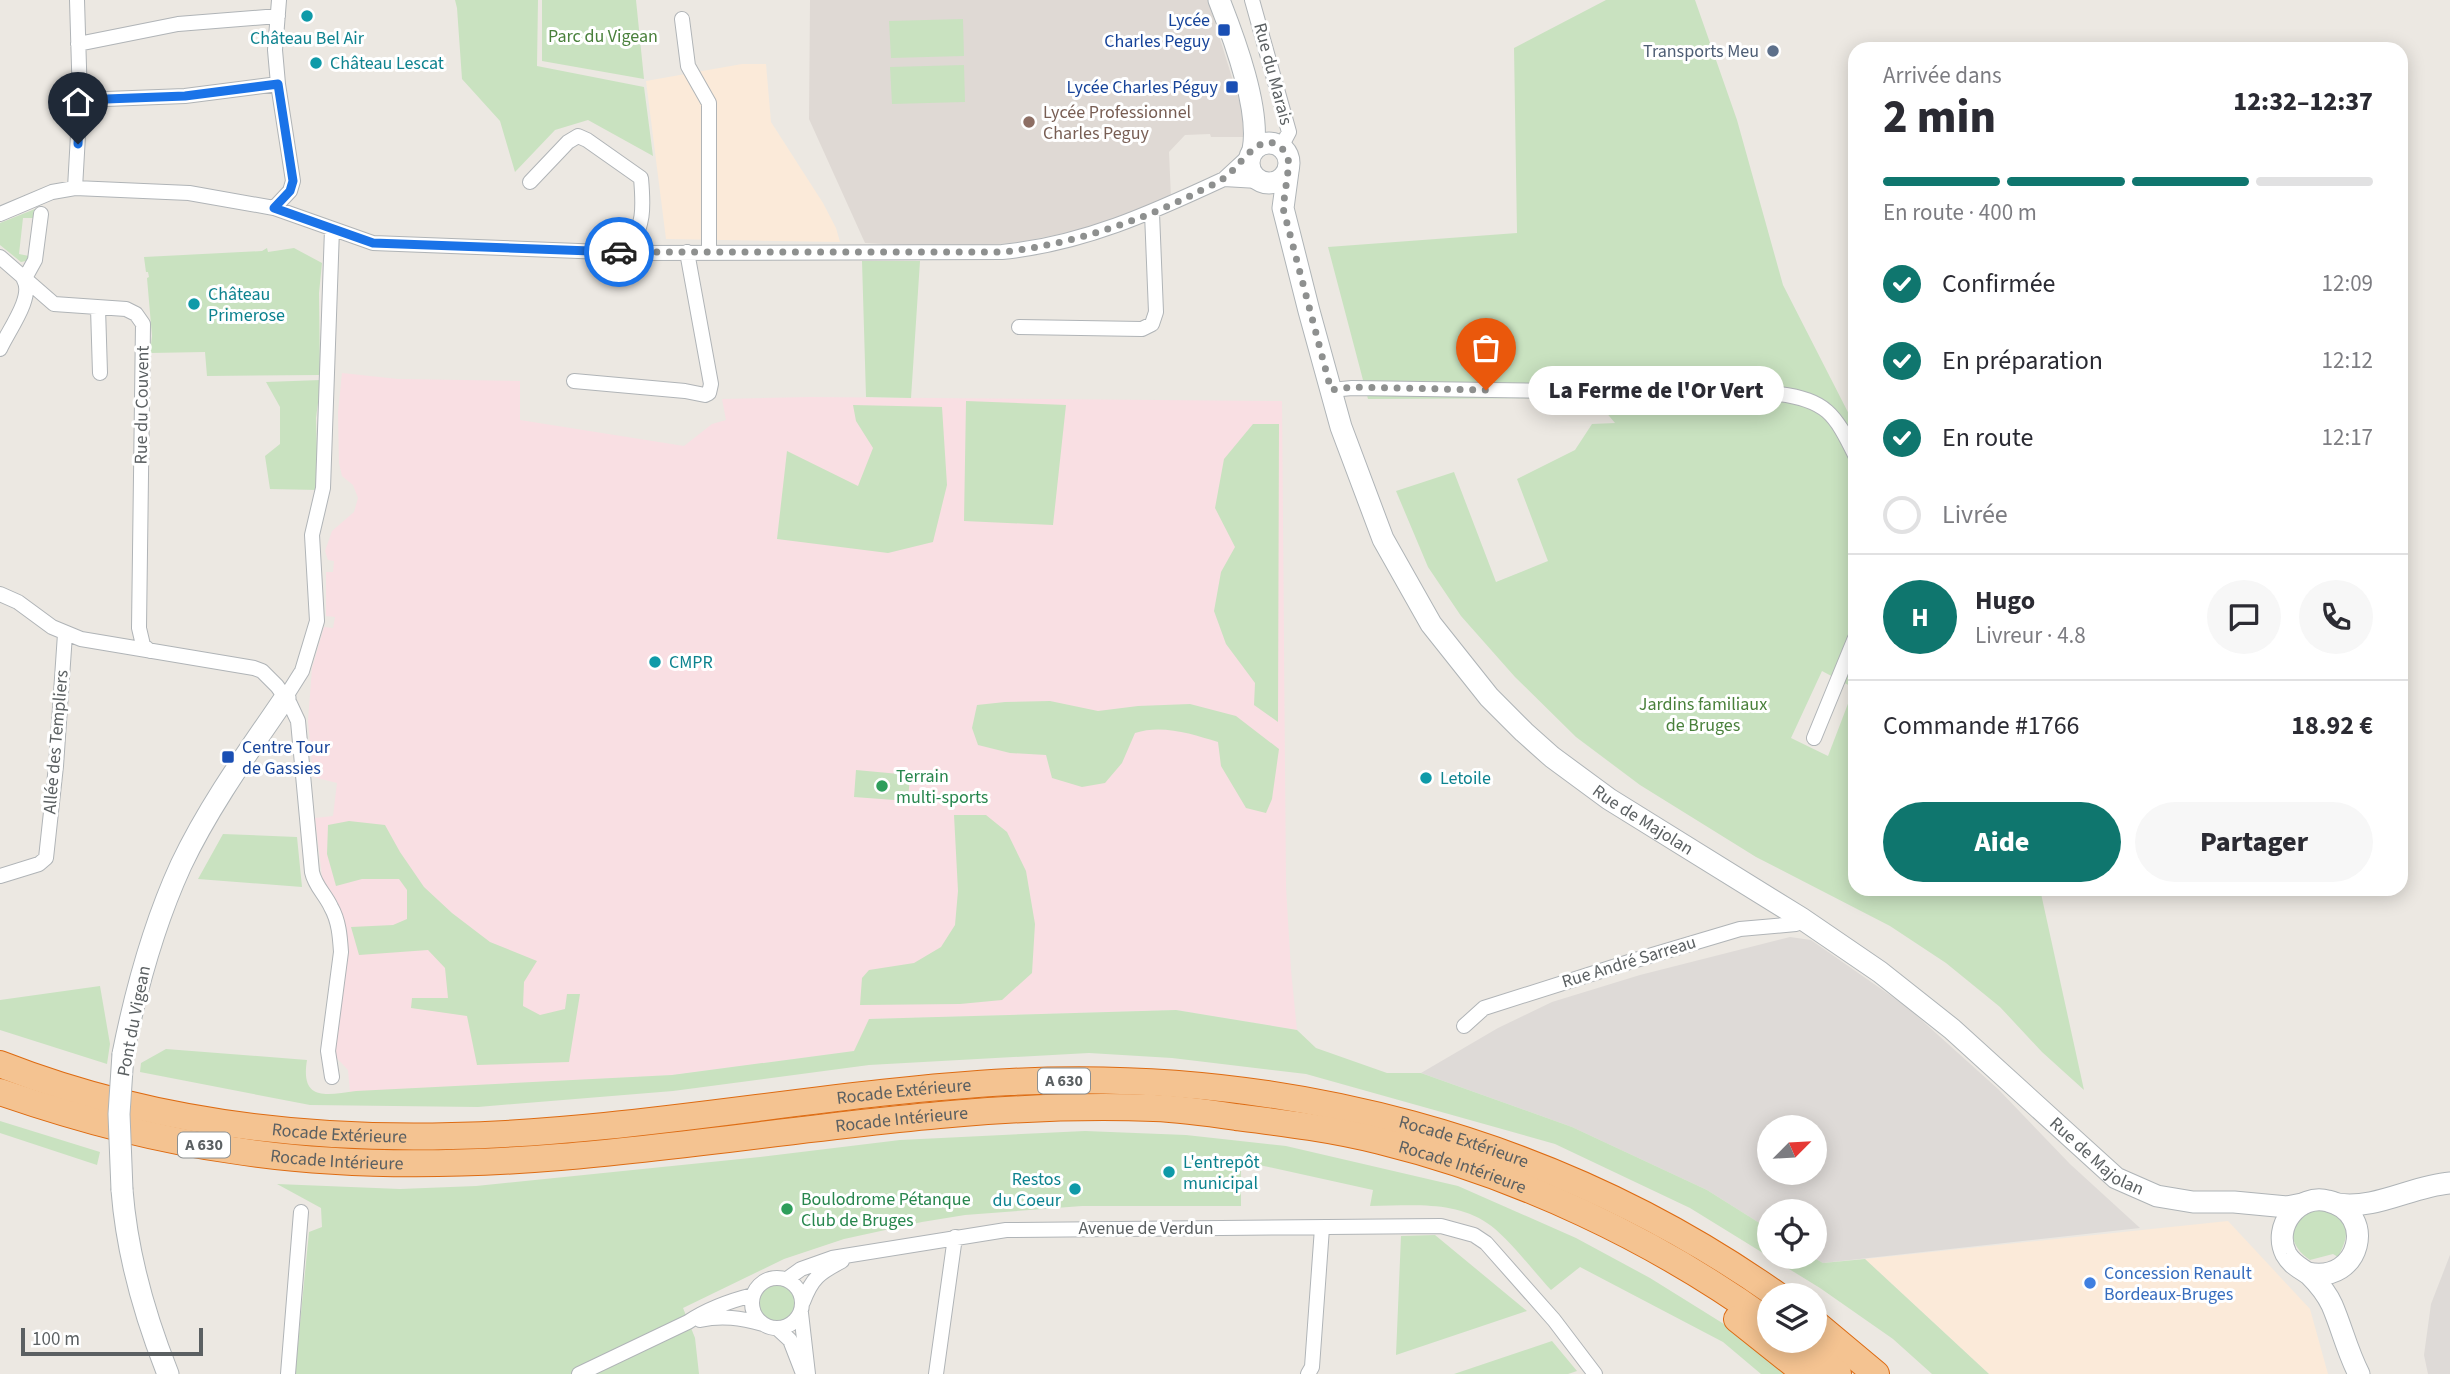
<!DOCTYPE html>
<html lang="fr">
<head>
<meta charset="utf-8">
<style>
  :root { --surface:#fff; --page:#f7f7f7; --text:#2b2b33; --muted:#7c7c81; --line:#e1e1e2; --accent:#0f766e }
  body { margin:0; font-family:"Source Sans 3",sans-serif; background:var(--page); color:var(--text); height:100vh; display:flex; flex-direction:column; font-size:26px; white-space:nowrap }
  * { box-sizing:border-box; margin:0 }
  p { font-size:23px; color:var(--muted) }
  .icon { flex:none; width:38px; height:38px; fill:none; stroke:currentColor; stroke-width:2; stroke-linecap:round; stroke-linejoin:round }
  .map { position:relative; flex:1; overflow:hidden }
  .panel { position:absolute; left:1848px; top:42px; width:560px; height:854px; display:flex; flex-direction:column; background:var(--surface); border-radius:21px; box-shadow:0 4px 18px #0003 }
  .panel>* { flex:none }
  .needle { width:46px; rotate:66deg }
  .fabs { position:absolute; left:1757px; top:1115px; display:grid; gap:14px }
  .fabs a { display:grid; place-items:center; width:70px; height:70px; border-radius:50%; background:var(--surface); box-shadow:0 4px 18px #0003; font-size:35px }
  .scale { position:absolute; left:21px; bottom:18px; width:182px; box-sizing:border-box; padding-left:7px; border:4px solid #5b6062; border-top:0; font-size:19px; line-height:24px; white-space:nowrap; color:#5b6062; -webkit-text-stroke:5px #fff; paint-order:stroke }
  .pin { position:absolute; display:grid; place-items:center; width:60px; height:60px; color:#fff; margin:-72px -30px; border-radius:50% 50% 50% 0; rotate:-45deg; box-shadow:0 0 7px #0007 }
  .pin .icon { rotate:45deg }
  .courier { position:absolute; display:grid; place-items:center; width:70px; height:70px; margin:-35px; border:5px solid #1a73e8; border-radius:50%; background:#fff; color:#222; box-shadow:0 2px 9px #0007 }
  .bubble { position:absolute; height:49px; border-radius:24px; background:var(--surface); box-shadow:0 4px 18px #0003; font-size:23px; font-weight:800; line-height:49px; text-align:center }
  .headline em { font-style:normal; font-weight:800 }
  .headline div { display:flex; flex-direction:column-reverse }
  .headline { display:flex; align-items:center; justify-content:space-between; height:119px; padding:0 35px }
  h1 { font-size:46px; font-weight:800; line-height:52px }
  .bar { display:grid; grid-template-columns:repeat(4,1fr); gap:10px 7px; align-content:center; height:84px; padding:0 35px }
  .bar i { height:9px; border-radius:5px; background:var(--line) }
  .bar .active { background:var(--accent) }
  .bar p { grid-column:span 4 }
  .line { display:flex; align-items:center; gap:18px; padding:0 35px; border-top:2px solid var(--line) }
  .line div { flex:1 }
  .round { display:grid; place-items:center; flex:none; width:74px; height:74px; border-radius:37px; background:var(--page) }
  ol { padding:0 35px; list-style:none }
  li { display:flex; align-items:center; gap:21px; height:77px }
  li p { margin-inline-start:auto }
  li .icon { padding:7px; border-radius:50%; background:var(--accent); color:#fff; stroke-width:4 }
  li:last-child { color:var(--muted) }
  li i { width:38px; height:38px; border:4px solid var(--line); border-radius:50% }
  .primary-button { display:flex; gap:14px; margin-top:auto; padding:14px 35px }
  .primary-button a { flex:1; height:80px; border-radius:42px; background:var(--accent); color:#fff; font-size:28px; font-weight:800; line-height:80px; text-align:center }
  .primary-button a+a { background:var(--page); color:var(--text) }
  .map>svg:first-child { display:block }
</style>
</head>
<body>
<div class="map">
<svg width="2450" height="1374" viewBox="0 0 2450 1374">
  <rect width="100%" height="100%" fill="#ece8e2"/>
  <!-- commercial -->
  <path fill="#fbead9" d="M742,64h24l5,58 52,81 13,25 4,14 -174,-3 -20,-158z
    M2228,1221l82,88 18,65h-339l-124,-115z"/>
  <!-- industrial -->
  <path fill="#dedad7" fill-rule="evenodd" d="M1790,937l21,3 96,67 91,82 72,75 70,64 -317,35 -11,-6 3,-1v-45h-46v18l-62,-39 -135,-63 -151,-54 77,-45 54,-26 88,-27zM1769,1127h46v45h-46z
    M2450,1255v119h-22l-4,-19 7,-51z"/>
  <!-- education -->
  <path fill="#dfd9d4" d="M810,0h398l39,126v11h-36l-1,-3 -25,1 -16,17 2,46 -73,28 -77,16 -67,6 -89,-5 -56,-124z"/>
  <!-- medical -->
  <path fill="#f9dfe3" d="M342,373l56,6 122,2v39l164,26 28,-22 14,-4 -4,-21 88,-2 472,4 4,486 5,83 6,60 -121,-20 -307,9 -14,32 -183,24 -322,17 -2,-22 -15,-16 7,-142 -18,-35 -7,-59 18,-2 4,-33 -24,-6 -5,-56 4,-53 12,-41 9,1 2,-11 -9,-1v-44h7l1,-11 -6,-1 -3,-9 7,-20 22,-19 4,-14 -5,-13 -11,-9 -3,-13 -1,-51z"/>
  <!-- green -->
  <path fill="#c9e2c0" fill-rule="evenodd" d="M455,0h83l-1,66 107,21 9,69 -65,-36 -33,10 -40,42 -15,-51 -38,-42 -5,-71z
    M542,0h94l8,79 -102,-18z
    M1606,0h89l42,120 46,165 72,141v463h185l44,201 -42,-38 -42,-45 -54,-44 -56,-37 -134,-69 -116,-72 -64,-48 -61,-60 -54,-61 -33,-49 -32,-76 58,-19 42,110 52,-21 -31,-82 58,-29 17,-26 23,-1 -21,-25 -226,1 -40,-152 189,-14 -3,-185zM1822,671l32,17 -26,68 -37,-18z
    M963,19l1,37 -73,2 -2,-37z
    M964,65l1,37 -73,2 -2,-37z
    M35,209l-1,9h-11l-4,36 10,2 -3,5 -5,1 -21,-17v-22z
    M267,248l1,4 26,-4 28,15 -3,30 1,82 -113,1 -2,-24 -55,1 2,-17 -5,-58 2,-1 -1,-5h-2l-2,-15 118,-6z
    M862,261h58l-9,137 -45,-1z
    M321,380l-5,38 2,72 -48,-1 -5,-33 15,-12v-37l-14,-25z
    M966,401l100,4 -13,120 -89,-4z
    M853,405l89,2 5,78 -14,57 -45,11 -111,-14 10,-88 71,35 15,-38 -17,-27z
    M1253,424h26l-1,298 -24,-17 1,-22 -29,-39 -12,-33 7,-39 14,-25 -20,-39 9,-49z
    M1050,701l48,10 40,-5 52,-2 46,12 43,33 -7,50 -6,14 -20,-5 -25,-42 -3,-24c-26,-8 -56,-18 -83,-9l-13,30 -17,20 -23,4 -30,-9 -6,-23 -36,-2 -32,-8 -6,-17 5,-23 28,-3z
    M856,770l54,5 -2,26 -54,-4z
    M954,815h32l21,17 19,39 9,53 -3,49 -30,27 -42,4 -100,1 2,-27 7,-8 45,-7 27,-16 14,-22 3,-34z
    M349,821l36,4 15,27 24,35 28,26 38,29 47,19 -13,21 -1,24 17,9 25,-6 2,-15h13l-11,68 -92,3 -10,-49 -56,-8 1,-10h36l-3,-30 -17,-18 -69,5 -8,-28 42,-2 14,-6v-29l-8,-11h-37l-26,7 -9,-32 1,-29z
    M223,834l74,3 5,50 -104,-8z
    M100,986l10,58 -3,20 -107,-34v-30z
    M1176,1010l121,20 19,18 71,25h34l151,54 135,63 62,39v27l43,1 11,6 42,-4 124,115h-57l-39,-35 -73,-51 -130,-80 -135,-64 -249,-70 -134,-16 -83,-5 -220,12 -196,26 -195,16 -168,-2 -170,-33 1,-9 25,-14 141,11c-7,42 20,35 49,31l316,-16 182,-24 15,-32z
    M0,1121l100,31 -3,13 -97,-32z
    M1085,1131l101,4 100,11 172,40 118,52 74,40 90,56 51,40h-30l-38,-32 -143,-75 -29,23c-17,-18 -45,-55 -64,-67 -34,-23 -78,-17 -117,-17l3,-16 -132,-29v45h-159l-117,9 -43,7 -78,17 -60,20 -101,49 12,30 4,36h-404l14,-142 13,-5 -1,-19 -44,-24 123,5 76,-3 284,-29 140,-17z
    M2319,1208c28,11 34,21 19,49l-5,-3 -23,6c-14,-9 -25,-27 -11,-42 4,-5 14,-7 20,-10z
    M1435,1235l92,76 -131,44 5,-119z
    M757 1303a20 20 0 1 1 40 0a20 20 0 1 1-40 0Z
    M1552,1341l25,30 -9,3h-114z"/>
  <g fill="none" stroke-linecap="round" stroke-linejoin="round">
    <defs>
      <path id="street" d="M1252,0l37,132 -8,15
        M682,19l6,47 21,37v149
        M78,44l100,-20 100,-8
        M80,100l105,-4 93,-12
        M1250,155l-26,24 34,2
        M530,182l38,-40 10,-6 9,4 54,38c3,34 2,43 -11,75
        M75,188l5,-88 -3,-100
        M274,208l16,-17 3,-10 -15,-97 -3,-34 4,-50
        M0,214l52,-22 23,-4 114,5 85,15 99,35 257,10 372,-1c81,-8 149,-39 222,-73
        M0,257l54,47 72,5 10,5 7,10 -4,304 4,17 7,6
        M24,280l11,-20 6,-46
        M98,308l2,65
        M1019,327l123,2 10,-5 4,-12 -4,-99
        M0,349c8,-18 34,-52 24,-69
        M574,381l111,10 20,4 4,-2 2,-9 -24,-132
        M1331,390l21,-2 427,6c47,6 56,20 76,61
        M0,594l18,8 34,25 29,12 173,29 8,3 15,15 13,18 8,17 14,151c3,14 13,22 19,35 8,14 9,30 10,45l-13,99 4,26
        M285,698l17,-27 15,-50 -5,-86 11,-47 9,-259
        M1814,738l41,-100
        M0,876l39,-12 7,-6 10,-92 9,-132
        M1464,1026l20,-18 145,-46 111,-33 56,-5 5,-6
        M752 1303a25 25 0 1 1 50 0a25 25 0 1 1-50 0Z
        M787,1279l14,-10 31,-11 174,-28 435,-4 33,9 12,8 68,77 41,54
        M803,1302c9,-24 16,-29 39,-41
        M801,1313l7,61
        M700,1320c22,-5 41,-2 63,4
        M777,1328l13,12 12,31
        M288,1374l13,-162
        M579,1374l109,-52c21,-14 41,-21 65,-27
        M936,1374l19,-137
        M1308,1374l4,-7 10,-139"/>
      <g id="secondary">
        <path d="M1219,0c15,38 42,110 34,150"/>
        <circle cx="1269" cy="163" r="20"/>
        <path id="s1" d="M1288,171l-5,37 26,103 32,116 42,112 48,85 58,73 35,35 28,25 57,42 192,119 79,54 72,57 164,149 41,18 36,6h41l53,5 15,-3"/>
        <path d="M123,1054c13,-65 30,-128 58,-189 28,-59 67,-113 104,-167"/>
        <path d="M122,1190c5,64 22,124 46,184"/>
        <path d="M2337,1204c39,6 75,-18 113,-21"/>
        <path d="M2308,1273c53,11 69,-60 20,-72 -29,-8 -56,25 -42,53 6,11 15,14 24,21 8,8 17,19 22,30 10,23 15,46 27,69"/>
      </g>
      <g id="highway">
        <path id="s2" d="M0,1064c143,56 299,76 452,72 187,-4 372,-44 558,-54 272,-14 544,56 767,213"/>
        <path id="s3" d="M0,1092c75,26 152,47 231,58 108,17 220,16 329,7 198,-16 395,-57 594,-49 27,1 55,5 82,9 48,6 97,12 144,24 138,34 274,98 389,181"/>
        <path d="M1737,1319l69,55"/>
        <path d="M1815,1323l61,51"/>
        <path d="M1795,1340l43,34"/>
      </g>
    </defs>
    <!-- street casing -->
    <use href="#street" stroke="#b0b4b7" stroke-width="16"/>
    <!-- secondary casing -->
    <use href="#secondary" stroke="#afb4b7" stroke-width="23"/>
    <!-- highway casing -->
    <use href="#highway" stroke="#dd6b12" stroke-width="28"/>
    <!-- street -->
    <use href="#street" stroke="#fff" stroke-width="14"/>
    <!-- secondary -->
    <use href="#secondary" stroke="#fff" stroke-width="21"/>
    <!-- highway -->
    <use href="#highway" stroke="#f4c391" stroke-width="26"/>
    <defs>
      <path id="secondary-bridge" d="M122,1190l-3,-76 4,-60"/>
    </defs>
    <!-- secondary-bridge casing -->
    <use href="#secondary-bridge" stroke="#afb4b7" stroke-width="23" stroke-linecap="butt"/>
    <!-- secondary-bridge -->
    <use href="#secondary-bridge" stroke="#fff" stroke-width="21"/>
  </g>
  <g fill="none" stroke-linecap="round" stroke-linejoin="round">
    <!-- done -->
    <path stroke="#8e908f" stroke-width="7" stroke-dasharray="0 12.6" d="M619,252h383c66,-7 134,-29 194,-59 9,-5 20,-9 28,-15 12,-8 26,-31 40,-35 14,-3 23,8 25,21l-6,44 48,182 21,-3 134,3"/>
    <!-- route -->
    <path stroke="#1a73e8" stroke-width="9" d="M78,144l2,-44 105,-4 93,-12 15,97 -3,10 -16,17 99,35 246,9"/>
  </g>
  <!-- markers -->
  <g fill="#0f9aa8" stroke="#fff" stroke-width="2.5">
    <circle cx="307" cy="16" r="7"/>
    <circle cx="316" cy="63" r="7"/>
    <circle cx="194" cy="304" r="7"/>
    <circle cx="655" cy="662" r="7"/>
    <circle cx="1426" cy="778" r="7"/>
    <circle cx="1169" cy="1172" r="7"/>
    <circle cx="1075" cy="1189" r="7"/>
  </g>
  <g fill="#1a4fb4" stroke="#fff" stroke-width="2.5">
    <rect x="1217" y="23" width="14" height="14" rx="3.5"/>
    <rect x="1225" y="80" width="14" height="14" rx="3.5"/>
    <rect x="221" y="750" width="14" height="14" rx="3.5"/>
  </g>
  <circle fill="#5c6f8a" stroke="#fff" stroke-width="2.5" cx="1773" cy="51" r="7"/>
  <circle fill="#8d6e63" stroke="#fff" stroke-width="2.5" cx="1029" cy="122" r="7"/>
  <g fill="#2e9e5b" stroke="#fff" stroke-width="2.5">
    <circle cx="882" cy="786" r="7"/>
    <circle cx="787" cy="1209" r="7"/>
  </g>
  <circle fill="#3f7fe0" stroke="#fff" stroke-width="2.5" cx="2090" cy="1283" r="7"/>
  <g text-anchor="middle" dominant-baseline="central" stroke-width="6" stroke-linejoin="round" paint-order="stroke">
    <!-- shield labels -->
    <g fill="#fff" stroke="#8c9091" stroke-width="2">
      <rect x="1038" y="1068.5" width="52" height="25" rx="5"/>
      <rect x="178" y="1132.5" width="52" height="25" rx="5"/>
    </g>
    <g font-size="16" font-weight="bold" fill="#5b6062">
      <text x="1064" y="1081">A 630</text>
      <text x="204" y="1145">A 630</text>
    </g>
    <!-- transit labels -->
    <g font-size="18" fill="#164399" stroke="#fff" text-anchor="end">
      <text x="1210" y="20">Lycée<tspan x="1210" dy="21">Charles Peguy</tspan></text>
      <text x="1218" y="87">Lycée Charles Péguy</text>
      <text x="242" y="747" text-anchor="start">Centre Tour<tspan x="242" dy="21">de Gassies</tspan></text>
    </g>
    <!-- park labels -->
    <g font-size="18" fill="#49803b" stroke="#fff">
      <text x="603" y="36">Parc du Vigean</text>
      <text x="1703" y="704">Jardins familiaux<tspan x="1703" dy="21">de Bruges</tspan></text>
    </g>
    <!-- culture labels -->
    <g font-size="18" fill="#0d838f" stroke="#fff" text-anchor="start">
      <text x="307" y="38" text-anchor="middle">Château Bel Air</text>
      <text x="330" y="63">Château Lescat</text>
      <text x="208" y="294">Château<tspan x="208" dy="21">Primerose</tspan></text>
      <text x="669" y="662">CMPR</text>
      <text x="1440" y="778">Letoile</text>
      <text x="1183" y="1162">L'entrepôt<tspan x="1183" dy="21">municipal</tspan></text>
      <text x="1061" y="1179" text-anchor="end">Restos<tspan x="1061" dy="21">du Coeur</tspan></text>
    </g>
    <!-- service labels -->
    <g font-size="18" fill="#4e5e75" stroke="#fff" text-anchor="end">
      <text x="1759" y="51">Transports Meu</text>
    </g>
    <!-- street labels -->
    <g font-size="18" fill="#5b6062" stroke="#fff">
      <text transform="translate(1273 74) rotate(75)">Rue du Marais</text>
      <text transform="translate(142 405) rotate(-89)">Rue du Couvent</text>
      <text transform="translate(56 742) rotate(-85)">Allée des Templiers</text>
      <text stroke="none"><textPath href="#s1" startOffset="772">Rue de Majolan</textPath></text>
      <text transform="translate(1629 962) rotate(-17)">Rue André Sarreau</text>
      <text transform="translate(134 1021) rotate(-79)">Pont du Vigean</text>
      <text stroke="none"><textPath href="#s2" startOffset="915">Rocade Extérieure</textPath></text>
      <text stroke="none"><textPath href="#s3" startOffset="912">Rocade Intérieure</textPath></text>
      <text stroke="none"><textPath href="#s2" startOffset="348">Rocade Extérieure</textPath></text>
      <text stroke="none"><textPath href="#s2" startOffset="1482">Rocade Extérieure</textPath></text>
      <text stroke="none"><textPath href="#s1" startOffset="1339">Rue de Majolan</textPath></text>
      <text stroke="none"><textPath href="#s3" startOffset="345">Rocade Intérieure</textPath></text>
      <text stroke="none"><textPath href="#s3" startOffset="1480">Rocade Intérieure</textPath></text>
      <text x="1146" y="1228">Avenue de Verdun</text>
    </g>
    <!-- education labels -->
    <g font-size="18" fill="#785e54" stroke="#fff" text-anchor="start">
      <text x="1043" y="112">Lycée Professionnel<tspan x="1043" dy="21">Charles Peguy</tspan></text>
    </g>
    <!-- leisure labels -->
    <g font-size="18" fill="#27864d" stroke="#fff" text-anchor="start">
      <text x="896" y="776">Terrain<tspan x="896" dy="21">multi-sports</tspan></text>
      <text x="801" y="1199">Boulodrome Pétanque<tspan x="801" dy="21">Club de Bruges</tspan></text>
    </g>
    <!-- shop labels -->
    <g font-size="18" fill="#366cbe" stroke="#fff" text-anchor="start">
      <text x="2104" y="1273">Concession Renault<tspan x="2104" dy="21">Bordeaux-Bruges</tspan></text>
    </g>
  </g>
</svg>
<div class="fabs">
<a><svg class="needle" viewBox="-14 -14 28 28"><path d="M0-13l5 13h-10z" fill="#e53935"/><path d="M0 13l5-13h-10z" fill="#7c7c81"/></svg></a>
<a><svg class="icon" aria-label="locate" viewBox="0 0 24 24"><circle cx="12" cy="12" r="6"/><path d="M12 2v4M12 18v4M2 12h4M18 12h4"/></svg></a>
<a><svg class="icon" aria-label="layers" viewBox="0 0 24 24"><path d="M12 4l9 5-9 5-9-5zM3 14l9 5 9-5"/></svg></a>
</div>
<div class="scale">100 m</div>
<div class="pin" style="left:1486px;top:390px;background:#ea580c"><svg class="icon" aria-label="bag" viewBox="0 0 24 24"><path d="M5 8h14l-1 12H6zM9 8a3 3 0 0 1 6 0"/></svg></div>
<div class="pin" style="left:78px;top:144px;background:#1f2937"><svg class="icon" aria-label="home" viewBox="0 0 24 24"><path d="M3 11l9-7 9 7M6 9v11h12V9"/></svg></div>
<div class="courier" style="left:619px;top:252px"><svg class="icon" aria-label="car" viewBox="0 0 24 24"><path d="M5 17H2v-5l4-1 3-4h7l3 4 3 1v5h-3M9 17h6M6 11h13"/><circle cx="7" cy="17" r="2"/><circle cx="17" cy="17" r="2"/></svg></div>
<div class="bubble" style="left:1528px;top:366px;width:256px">La Ferme de l'Or Vert</div>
<section class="panel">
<div class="headline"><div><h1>2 min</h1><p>Arrivée dans</p></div><em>12:32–12:37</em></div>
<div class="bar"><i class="active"></i><i class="active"></i><i class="active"></i><i></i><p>En route · 400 m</p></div>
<ol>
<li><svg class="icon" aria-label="check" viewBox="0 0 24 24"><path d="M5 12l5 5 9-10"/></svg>Confirmée<p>12:09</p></li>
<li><svg class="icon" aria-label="check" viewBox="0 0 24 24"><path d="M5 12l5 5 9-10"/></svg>En préparation<p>12:12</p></li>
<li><svg class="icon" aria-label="check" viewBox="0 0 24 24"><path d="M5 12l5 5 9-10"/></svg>En route<p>12:17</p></li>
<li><i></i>Livrée</li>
</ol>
<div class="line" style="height:126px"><b class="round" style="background:var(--accent);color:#fff">H</b><div><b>Hugo</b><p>Livreur · 4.8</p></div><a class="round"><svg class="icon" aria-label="chat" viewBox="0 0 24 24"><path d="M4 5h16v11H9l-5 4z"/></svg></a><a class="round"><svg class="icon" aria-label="phone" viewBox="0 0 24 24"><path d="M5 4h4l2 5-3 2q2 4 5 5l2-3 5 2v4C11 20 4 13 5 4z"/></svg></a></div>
<div class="line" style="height:91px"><div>Commande #1766</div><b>18.92 €</b></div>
<div class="primary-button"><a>Aide</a><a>Partager</a></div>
</section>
</div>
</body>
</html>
